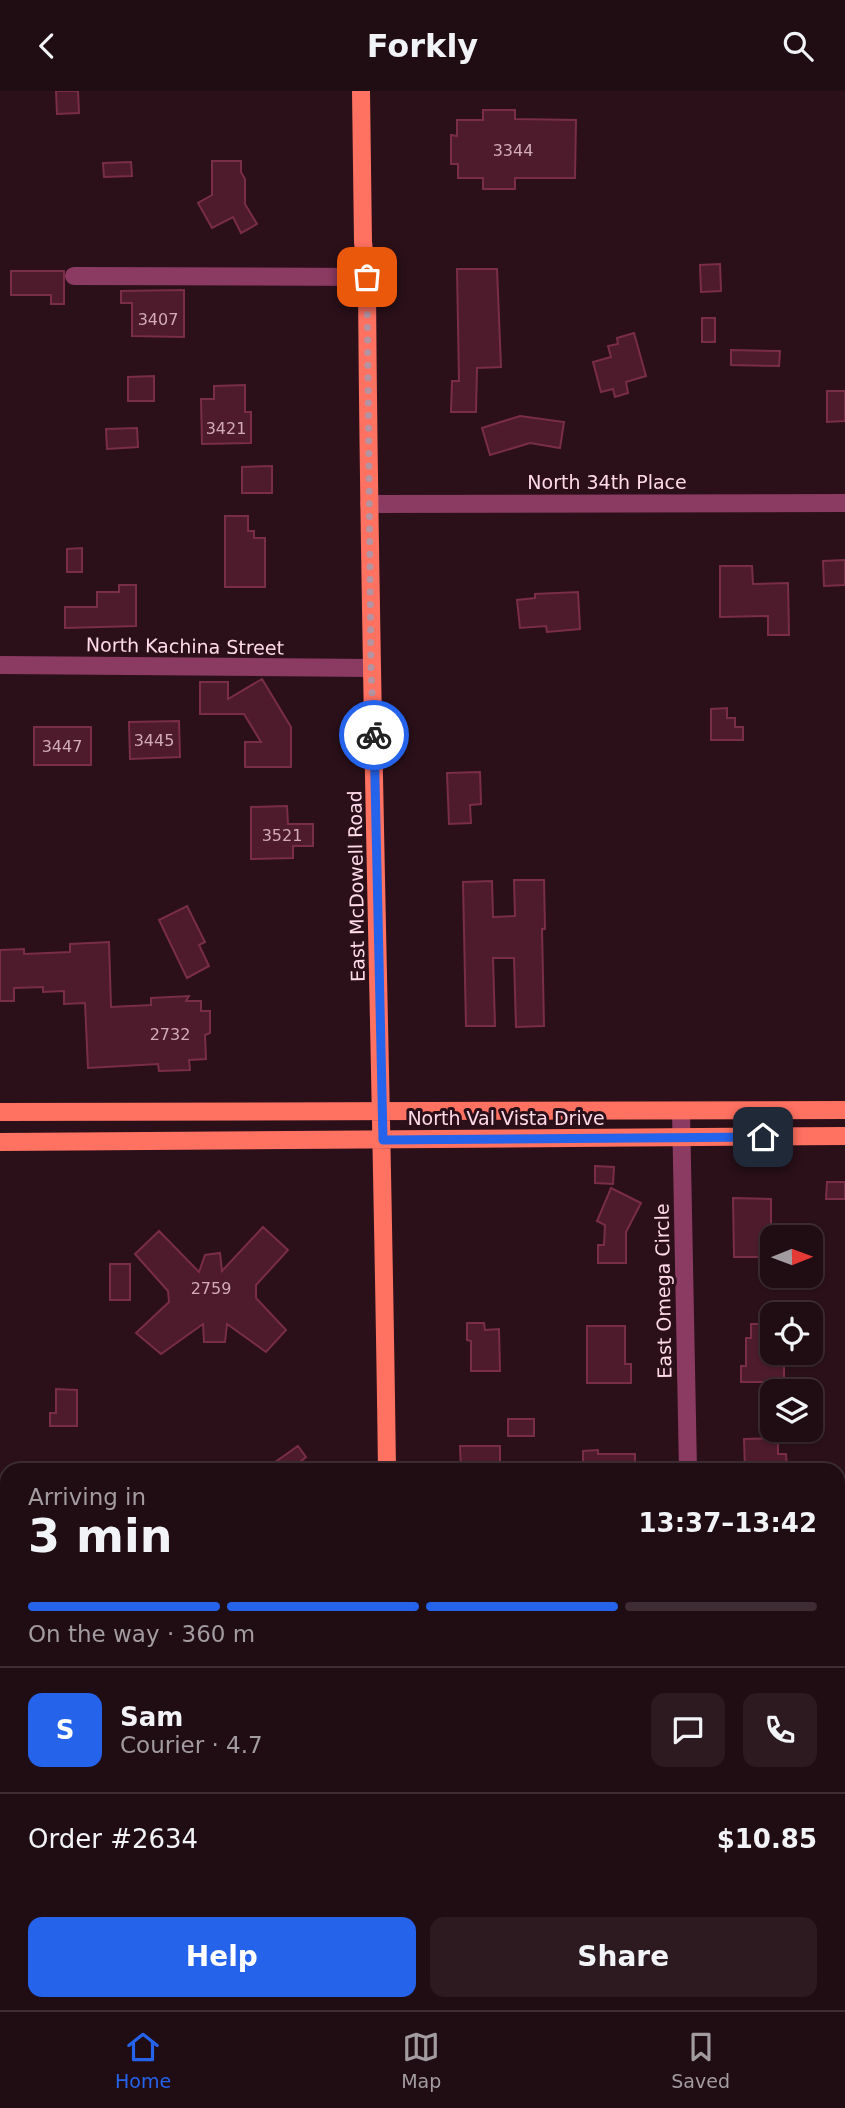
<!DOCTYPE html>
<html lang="en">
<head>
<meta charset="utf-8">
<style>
  :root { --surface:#200c13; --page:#2d1a21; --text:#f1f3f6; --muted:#a29ba0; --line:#3d2c33; --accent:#2563eb }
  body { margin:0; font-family:"DejaVu Sans",sans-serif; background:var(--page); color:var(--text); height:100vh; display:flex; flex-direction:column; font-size:26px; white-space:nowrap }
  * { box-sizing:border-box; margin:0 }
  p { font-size:23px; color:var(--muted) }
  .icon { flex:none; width:38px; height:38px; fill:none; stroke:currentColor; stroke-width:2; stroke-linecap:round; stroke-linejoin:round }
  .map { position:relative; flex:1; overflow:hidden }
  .sheet { position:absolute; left:0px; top:1372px; width:845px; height:548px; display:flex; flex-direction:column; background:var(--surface); border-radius:21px 21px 0 0; box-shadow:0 2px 5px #0004,0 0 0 2px var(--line) }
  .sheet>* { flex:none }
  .needle { width:46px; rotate:89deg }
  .controls { position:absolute; left:760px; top:1134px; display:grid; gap:14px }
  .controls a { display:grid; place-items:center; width:63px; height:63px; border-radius:14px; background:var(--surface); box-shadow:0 2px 5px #0004,0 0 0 2px var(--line); font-size:35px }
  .pin { position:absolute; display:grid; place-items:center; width:60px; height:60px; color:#fff; margin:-30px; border-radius:14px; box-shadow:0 4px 10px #0006 }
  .courier { position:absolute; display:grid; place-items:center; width:70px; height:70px; margin:-35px; border:5px solid #2563eb; border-radius:50%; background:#fff; color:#222; box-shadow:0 2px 9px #0007 }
  .head em { font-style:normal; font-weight:700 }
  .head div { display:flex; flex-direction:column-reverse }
  .head { display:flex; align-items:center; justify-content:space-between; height:119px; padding:0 28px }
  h1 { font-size:46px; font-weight:700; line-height:52px }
  .bar { display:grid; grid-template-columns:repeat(4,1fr); gap:10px 7px; align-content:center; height:84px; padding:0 28px }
  .bar i { height:9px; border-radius:5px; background:var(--line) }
  .bar .on { background:var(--accent) }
  .bar p { grid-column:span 4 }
  .line { display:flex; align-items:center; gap:18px; padding:0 28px; border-top:2px solid var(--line) }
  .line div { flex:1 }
  .round { display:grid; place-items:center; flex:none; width:74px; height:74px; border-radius:14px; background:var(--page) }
  .cta { display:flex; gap:14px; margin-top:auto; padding:14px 28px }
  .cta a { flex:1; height:80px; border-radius:14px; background:var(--accent); color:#fff; font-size:28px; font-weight:700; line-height:80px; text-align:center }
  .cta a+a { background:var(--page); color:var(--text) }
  header { display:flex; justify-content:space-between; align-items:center; height:91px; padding:0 28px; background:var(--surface); font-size:32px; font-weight:700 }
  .dock { display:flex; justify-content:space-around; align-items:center; height:98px; border-top:2px solid var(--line); background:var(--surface); font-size:19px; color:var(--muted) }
  .dock a { display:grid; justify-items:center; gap:4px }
  .dock .on { color:var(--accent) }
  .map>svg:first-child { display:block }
</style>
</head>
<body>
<header><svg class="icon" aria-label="back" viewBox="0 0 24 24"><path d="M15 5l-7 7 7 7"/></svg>Forkly<svg class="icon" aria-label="search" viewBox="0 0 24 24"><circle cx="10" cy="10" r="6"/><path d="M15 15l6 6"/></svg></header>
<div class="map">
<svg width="845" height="1919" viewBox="0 0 845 1919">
  <rect width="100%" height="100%" fill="#2b1019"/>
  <!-- building -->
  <path fill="#4d1b2b" stroke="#792d46" stroke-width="2" d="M56,0h22l1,22 -22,1z
    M483,19h32v9l61,1 -1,58h-60v11h-32v-11h-25v-14h-7v-29l6,1v-16h26z
    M212,70h29v11l4,7v25l12,20 -16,9 -8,-16 -21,11 -14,-25 14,-8z
    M131,71l1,14 -28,1 -1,-14z
    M720,173l1,27 -20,1 -1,-27z
    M457,178h40l4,98 -24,1 -1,44h-25l1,-31h7z
    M11,180h53v33h-13v-9h-40z
    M184,199v47l-52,-1v-33h-11v-12z
    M702,227h13v24h-13z
    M634,242l12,43 -20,6 2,11 -13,4 -2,-8 -12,3 -8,-30 18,-5 -3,-11 10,-2 -1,-6z
    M731,259l49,1 -1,15 -48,-1z
    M154,285v25h-26v-24z
    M245,294v27h6v31l-49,1 -1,-45h13v-13z
    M827,300h18v30l-18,1z
    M520,325l44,6 -4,26 -30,-5 -40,12 -8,-27z
    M137,337l1,19 -31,2 -1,-20z
    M272,375v27h-30v-26z
    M225,425h23v15h6v7h11v49h-40z
    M82,457v24h-15v-23z
    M845,469v25l-21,1 -1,-25z
    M720,475h32l1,18 35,-1 1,52h-21v-19l-48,1z
    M119,494h17v41l-71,2v-21h32v-15h22z
    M578,501l2,37 -33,3 -1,-6 -26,2 -3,-28 18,-2v-4z
    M262,588l29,48v40h-46v-25h16l-17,-28h-44v-32h28v17z
    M727,617v10h8v9h8v13h-32v-31z
    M179,630l1,36 -50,2 -1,-37z
    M34,636h57v38h-57z
    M480,681l1,32 -11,1 1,18 -22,1 -2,-51z
    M287,715l1,18h25v22h-20v12l-42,1v-52z
    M514,789h30l1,49h-3l2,97 -28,1 -2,-69h-21l2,68h-29l-3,-144 29,-1 1,36 22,-1z
    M187,815l18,36 -6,3 10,21 -22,12 -28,-58z
    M109,851l2,65 40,-2v-7l38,-2 -3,5h15v10h9v22l-5,2 1,24 -17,1 1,10 -31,1 -1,-7 -70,4 -3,-65 -21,1v-13l-21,1v-5l-29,1v13h-14v-51l24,-1v5l46,-2v-8z
    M595,1075l19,1 -1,17 -18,-1z
    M827,1091h18v17h-19z
    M611,1097l30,15 -15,29v31h-28v-18h6l1,-20 -8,-4z
    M733,1107l38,1v58h-37z
    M263,1136l25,23 -32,35v13l30,32 -20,22 -39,-28 -2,18h-21l-1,-18 -42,30 -25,-21 33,-31 -1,-11 -33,-37 24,-23 40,41 6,-17 15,-2 2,18z
    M110,1173h20v36h-20z
    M467,1232h17l1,7 14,-1 1,42h-29v-30l-4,-1z
    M751,1233h21v29h12v29h-43v-16h5v-28h5z
    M587,1235h38v38h6v19h-44z
    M56,1298l21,1v36h-27v-13h6z
    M508,1328h26v17h-26z
    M778,1347v16h8l1,16h-42l-1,-31z
    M298,1355l8,11 -6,5 5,8h-41z
    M460,1355h40v24h-39z
    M598,1359v4h37v16h-40v-4h-12v-15z"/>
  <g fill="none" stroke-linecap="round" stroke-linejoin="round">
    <!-- minor -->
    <path stroke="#8b3a61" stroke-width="18" d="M74,185l293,1
      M369,413l476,-1
      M0,574l371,3
      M681,1020l7,359
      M0,1590l7,1
      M604,1913v6"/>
    <!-- major -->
    <path stroke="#ff7161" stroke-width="18" d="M361,0l2,151 4,35c2,398 15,795 20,1193
      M0,1021l845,-2
      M0,1051l845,-6
      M397,1913v6"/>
  </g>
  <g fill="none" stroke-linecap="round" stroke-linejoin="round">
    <!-- done -->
    <path stroke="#b593a0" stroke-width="7" stroke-dasharray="0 12.6" d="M367,186l4,391 3,67"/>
    <!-- route -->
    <path stroke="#2563eb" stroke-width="9" d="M374,644l9,405 380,-3"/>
  </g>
  <g text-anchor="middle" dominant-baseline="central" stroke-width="6" stroke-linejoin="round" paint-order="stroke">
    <!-- number labels -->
    <g font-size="16" fill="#d2aaba">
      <text x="513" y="59">3344</text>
      <text x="158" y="228">3407</text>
      <text x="226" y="337">3421</text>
      <text x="154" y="649">3445</text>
      <text x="62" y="655">3447</text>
      <text x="282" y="744">3521</text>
      <text x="170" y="943">2732</text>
      <text x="211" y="1197">2759</text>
    </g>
    <!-- street labels -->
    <g font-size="19" fill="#ffdae9" stroke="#2b1019">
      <text x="607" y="391">North 34th Place</text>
      <text transform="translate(185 555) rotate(1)">North Kachina Street</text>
      <text transform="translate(356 795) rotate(-91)">East McDowell Road</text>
      <text x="506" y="1027">North Val Vista Drive</text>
      <text transform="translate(663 1200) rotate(-91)">East Omega Circle</text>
    </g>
  </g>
</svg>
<div class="controls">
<a><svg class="needle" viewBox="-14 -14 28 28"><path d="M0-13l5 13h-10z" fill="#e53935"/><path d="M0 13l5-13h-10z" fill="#a29ba0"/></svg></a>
<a><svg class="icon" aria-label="locate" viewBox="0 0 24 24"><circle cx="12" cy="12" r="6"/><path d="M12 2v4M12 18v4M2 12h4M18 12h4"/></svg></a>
<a><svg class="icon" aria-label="layers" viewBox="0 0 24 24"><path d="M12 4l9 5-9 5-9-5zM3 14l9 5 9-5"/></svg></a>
</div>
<div class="pin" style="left:367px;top:186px;background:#ea580c"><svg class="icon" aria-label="bag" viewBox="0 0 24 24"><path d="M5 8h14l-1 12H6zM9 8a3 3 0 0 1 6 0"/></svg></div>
<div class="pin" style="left:763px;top:1046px;background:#1f2937"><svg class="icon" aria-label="home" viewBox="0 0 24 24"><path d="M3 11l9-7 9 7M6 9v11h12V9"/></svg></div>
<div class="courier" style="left:374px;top:644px"><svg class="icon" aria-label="bike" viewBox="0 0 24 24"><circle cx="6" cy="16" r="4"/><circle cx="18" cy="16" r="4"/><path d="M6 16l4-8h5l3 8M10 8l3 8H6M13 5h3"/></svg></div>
<section class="sheet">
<div class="head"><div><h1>3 min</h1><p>Arriving in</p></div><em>13:37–13:42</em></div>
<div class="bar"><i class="on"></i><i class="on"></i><i class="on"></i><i></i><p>On the way · 360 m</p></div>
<div class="line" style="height:126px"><b class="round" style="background:var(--accent);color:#fff">S</b><div><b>Sam</b><p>Courier · 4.7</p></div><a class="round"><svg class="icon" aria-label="chat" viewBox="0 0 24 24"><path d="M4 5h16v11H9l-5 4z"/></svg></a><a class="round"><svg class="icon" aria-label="phone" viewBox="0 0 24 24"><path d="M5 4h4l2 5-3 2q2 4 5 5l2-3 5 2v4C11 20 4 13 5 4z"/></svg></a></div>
<div class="line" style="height:91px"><div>Order #2634</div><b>$10.85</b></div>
<div class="cta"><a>Help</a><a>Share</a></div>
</section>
</div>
<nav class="dock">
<a class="on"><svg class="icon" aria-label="home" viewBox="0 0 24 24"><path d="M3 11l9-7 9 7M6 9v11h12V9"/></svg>Home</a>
<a><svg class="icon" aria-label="map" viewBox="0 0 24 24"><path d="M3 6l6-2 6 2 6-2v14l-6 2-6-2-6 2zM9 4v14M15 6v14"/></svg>Map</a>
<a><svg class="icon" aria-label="saved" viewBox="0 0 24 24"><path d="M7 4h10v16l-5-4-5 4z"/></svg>Saved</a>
</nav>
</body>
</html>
